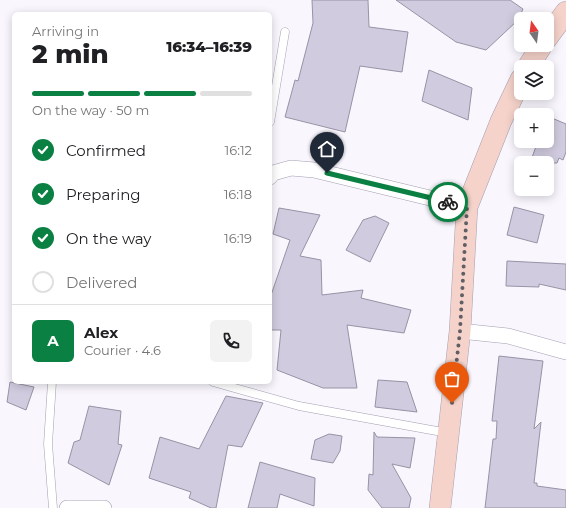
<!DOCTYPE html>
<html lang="en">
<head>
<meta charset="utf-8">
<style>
  :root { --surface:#fff; --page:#f2f2f2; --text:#202124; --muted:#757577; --line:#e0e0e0; --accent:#0b8043 }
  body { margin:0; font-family:Montserrat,sans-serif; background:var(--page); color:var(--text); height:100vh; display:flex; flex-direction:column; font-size:15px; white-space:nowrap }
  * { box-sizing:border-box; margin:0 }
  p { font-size:13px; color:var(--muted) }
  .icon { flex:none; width:22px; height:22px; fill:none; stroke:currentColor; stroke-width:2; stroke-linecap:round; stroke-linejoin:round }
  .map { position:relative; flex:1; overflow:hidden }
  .panel { position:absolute; left:12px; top:12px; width:260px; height:372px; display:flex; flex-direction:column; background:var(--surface); border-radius:6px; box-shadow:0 2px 10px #0003 }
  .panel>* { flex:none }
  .needle { width:26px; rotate:346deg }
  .fabs { position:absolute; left:514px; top:12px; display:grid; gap:8px }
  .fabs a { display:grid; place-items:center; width:40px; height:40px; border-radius:6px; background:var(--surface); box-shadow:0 2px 10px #0003; font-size:20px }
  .pin { position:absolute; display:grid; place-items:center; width:34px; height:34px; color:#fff; margin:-41px -17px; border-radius:50% 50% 50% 0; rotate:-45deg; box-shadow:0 0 4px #0007 }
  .pin .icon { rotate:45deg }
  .courier { position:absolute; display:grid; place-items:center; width:40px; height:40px; margin:-20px; border:3px solid #0b8043; border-radius:50%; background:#fff; color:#222; box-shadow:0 1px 5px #0007 }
  .head em { font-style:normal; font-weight:800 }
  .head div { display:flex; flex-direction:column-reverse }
  .head { display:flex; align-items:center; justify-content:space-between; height:68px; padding:0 20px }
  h1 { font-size:26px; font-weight:800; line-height:30px }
  .bar { display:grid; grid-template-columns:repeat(4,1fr); gap:6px 4px; align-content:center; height:48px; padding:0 20px }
  .bar i { height:5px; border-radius:3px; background:var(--line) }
  .bar .active { background:var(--accent) }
  .bar p { grid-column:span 4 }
  .line { display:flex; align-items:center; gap:10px; padding:0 20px; border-top:1px solid var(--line) }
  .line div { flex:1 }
  .round { display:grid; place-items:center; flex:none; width:42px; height:42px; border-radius:6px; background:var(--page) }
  ol { padding:0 20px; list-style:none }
  li { display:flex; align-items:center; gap:12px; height:44px }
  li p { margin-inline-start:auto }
  li .icon { padding:4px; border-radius:50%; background:var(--accent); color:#fff; stroke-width:4 }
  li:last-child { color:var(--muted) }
  li i { width:22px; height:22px; border:2px solid var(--line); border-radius:50% }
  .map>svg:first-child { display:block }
</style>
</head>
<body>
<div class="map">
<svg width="566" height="508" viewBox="0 0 566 508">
  <rect width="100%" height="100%" fill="#f9f6fe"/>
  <!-- building -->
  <path fill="#d1cbdf" stroke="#9892a5" d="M312,0h56l1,27 39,5 -6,40 -42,-6 -15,66 -60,-15 10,-37 3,1 15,-58z
    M396,0h114l13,9 -5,11 -32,30 -30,-8z
    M429,70l43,18 -4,32 -46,-19z
    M547,116l19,8v28l-3,8 -4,-2 -2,5h-27l8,-22h9z
    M514,207l30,8 -7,28 -30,-8z
    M279,208l41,7 -20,41 21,4 1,35 41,-5 -2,8 50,12 -7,23 -57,-8 10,63h-34l-46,-18 4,-40h-11v-32l20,-58 -17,-6z
    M375,216l14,7 -19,39 -24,-12 17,-30z
    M507,261l59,3v26l-27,-6v3l-33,-1z
    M499,356l44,5 -9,68 7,-7 -7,61h3v3l29,4v18h-81l8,-69h3l1,-18h-5z
    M378,380l29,2 10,30 -42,-5z
    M10,382l24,5 -8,23 -19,-8z
    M226,396l37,7 -21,44 -14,-2 -12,63h-5l-22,-10 2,-6 -42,-14 11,-41 39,12z
    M89,406l32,5 -3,33 4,1 -13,40 -41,-22 6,-21 6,-2z
    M374,432l3,5 38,1 -5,30 -18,-4 19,34 -2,10h-27l-14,-18 1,-16 4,1z
    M329,434l13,2 -2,15 -7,12 -22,-4 4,-19z
    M260,462l55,16 -1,28 -34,-12 -3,14h-29z"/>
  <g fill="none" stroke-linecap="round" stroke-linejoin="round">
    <defs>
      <path id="lane" d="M270,122l15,-90
        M52,382l-4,62 5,64
        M213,382l86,24 149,27"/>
      <path id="street" d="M270,177l3,-4 18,-5 23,2 153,37
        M460,331l48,5 58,16
        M67,508h37"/>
      <path id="secondary" d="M547,38l19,-26
        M528,67l14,-22
        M440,508l20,-177 7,-124 34,-86 20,-42"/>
    </defs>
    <!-- lane casing -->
    <use href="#lane" stroke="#a49fb2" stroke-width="9"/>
    <!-- street casing -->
    <use href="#street" stroke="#a49fb2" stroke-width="16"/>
    <!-- secondary casing -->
    <use href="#secondary" stroke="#a49fb2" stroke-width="22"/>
    <!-- lane -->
    <use href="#lane" stroke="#fff" stroke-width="8"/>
    <!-- street -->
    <use href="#street" stroke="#fff" stroke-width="15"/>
    <!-- secondary -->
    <use href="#secondary" stroke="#f5d3ca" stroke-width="21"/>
  </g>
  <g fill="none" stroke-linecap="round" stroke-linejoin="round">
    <!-- done -->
    <path stroke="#615f65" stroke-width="4" stroke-dasharray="0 7.2" d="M448,202l19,5 -7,124 -8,72"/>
    <!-- route -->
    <path stroke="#0b8043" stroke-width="5" d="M327,173l121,29"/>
  </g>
</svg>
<div class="fabs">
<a><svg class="needle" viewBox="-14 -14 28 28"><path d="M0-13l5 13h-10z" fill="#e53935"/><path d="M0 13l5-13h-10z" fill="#757577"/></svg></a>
<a><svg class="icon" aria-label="layers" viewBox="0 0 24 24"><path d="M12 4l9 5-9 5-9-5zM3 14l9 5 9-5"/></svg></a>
<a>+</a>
<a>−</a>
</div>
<div class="pin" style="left:452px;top:403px;background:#ea580c"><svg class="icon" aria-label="bag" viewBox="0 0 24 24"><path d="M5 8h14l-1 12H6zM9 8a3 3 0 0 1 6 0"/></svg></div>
<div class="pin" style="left:327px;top:173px;background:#1f2937"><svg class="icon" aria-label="home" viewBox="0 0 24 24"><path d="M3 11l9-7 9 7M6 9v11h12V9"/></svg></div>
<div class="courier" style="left:448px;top:202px"><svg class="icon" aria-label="bike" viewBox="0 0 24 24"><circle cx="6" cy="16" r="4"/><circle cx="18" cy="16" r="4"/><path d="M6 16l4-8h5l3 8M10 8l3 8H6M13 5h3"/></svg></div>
<section class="panel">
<div class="head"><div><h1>2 min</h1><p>Arriving in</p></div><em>16:34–16:39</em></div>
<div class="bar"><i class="active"></i><i class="active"></i><i class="active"></i><i></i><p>On the way · 50 m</p></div>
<ol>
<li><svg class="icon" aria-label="check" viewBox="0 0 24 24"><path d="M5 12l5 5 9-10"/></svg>Confirmed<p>16:12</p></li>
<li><svg class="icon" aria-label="check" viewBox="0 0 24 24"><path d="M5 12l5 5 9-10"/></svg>Preparing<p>16:18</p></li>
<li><svg class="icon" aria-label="check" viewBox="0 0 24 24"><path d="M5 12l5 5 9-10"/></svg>On the way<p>16:19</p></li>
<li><i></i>Delivered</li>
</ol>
<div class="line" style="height:72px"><b class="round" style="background:var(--accent);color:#fff">A</b><div><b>Alex</b><p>Courier · 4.6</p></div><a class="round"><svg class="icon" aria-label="phone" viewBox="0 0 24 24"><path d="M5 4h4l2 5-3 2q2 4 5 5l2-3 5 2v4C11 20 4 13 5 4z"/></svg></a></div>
</section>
</div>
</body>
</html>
